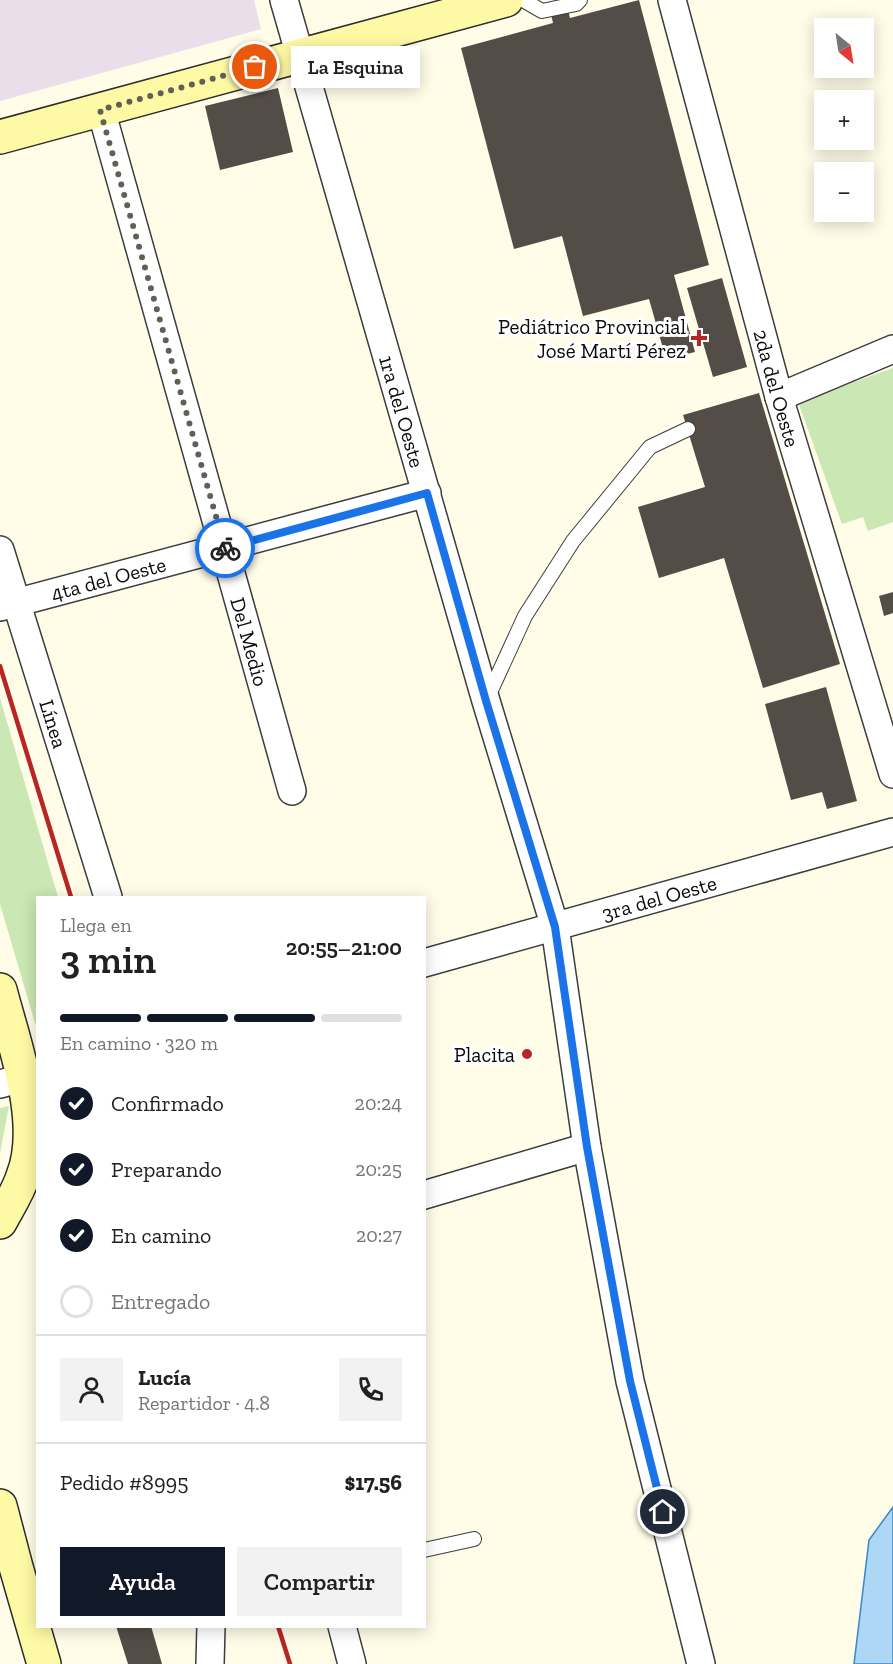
<!DOCTYPE html>
<html lang="es">
<head>
<meta charset="utf-8">
<style>
  :root { --surface:#fff; --page:#f2f2f2; --text:#202124; --muted:#757577; --line:#e0e0e0; --accent:#111827 }
  body { margin:0; font-family:"Zilla Slab",serif; background:var(--page); color:var(--text); height:100vh; display:flex; flex-direction:column; font-size:22px; white-space:nowrap }
  * { box-sizing:border-box; margin:0 }
  p { font-size:20px; color:var(--muted) }
  .icon { flex:none; width:33px; height:33px; fill:none; stroke:currentColor; stroke-width:2; stroke-linecap:round; stroke-linejoin:round }
  .map { position:relative; flex:1; overflow:hidden }
  .drawer { position:absolute; left:36px; top:896px; width:390px; height:732px; display:flex; flex-direction:column; background:var(--surface); border-radius:0px; box-shadow:0 3px 15px #0003 }
  .drawer>* { flex:none }
  .needle { width:39px; rotate:150deg }
  .buttons { position:absolute; left:814px; top:18px; display:grid; gap:12px }
  .buttons a { display:grid; place-items:center; width:60px; height:60px; border-radius:0px; background:var(--surface); box-shadow:0 3px 15px #0003; font-size:30px }
  .pin { position:absolute; display:grid; place-items:center; width:51px; height:51px; color:#fff; margin:-26px; border:3px solid #fff; border-radius:50%; box-shadow:0 2px 6px #0007 }
  .courier { position:absolute; display:grid; place-items:center; width:60px; height:60px; margin:-30px; border:4px solid #1a73e8; border-radius:50%; background:#fff; color:#222; box-shadow:0 2px 8px #0007 }
  .bubble { position:absolute; height:42px; border-radius:0px; background:var(--surface); box-shadow:0 3px 15px #0003; font-size:20px; font-weight:600; line-height:42px; text-align:center }
  .head em { font-style:normal; font-weight:600 }
  .head div { display:flex; flex-direction:column-reverse }
  .head { display:flex; align-items:center; justify-content:space-between; height:102px; padding:0 24px }
  h1 { font-size:39px; font-weight:600; line-height:45px }
  .bar { display:grid; grid-template-columns:repeat(4,1fr); gap:9px 6px; align-content:center; height:72px; padding:0 24px }
  .bar i { height:8px; border-radius:4px; background:var(--line) }
  .bar .on { background:var(--accent) }
  .bar p { grid-column:span 4 }
  .line { display:flex; align-items:center; gap:15px; padding:0 24px; border-top:2px solid var(--line) }
  .line div { flex:1 }
  .round { display:grid; place-items:center; flex:none; width:63px; height:63px; border-radius:0px; background:var(--page) }
  ol { padding:0 24px; list-style:none }
  li { display:flex; align-items:center; gap:18px; height:66px }
  li p { margin-inline-start:auto }
  li .icon { padding:6px; border-radius:50%; background:var(--accent); color:#fff; stroke-width:4 }
  li:last-child { color:var(--muted) }
  li i { width:33px; height:33px; border:3px solid var(--line); border-radius:50% }
  .button { display:flex; gap:12px; margin-top:auto; padding:12px 24px }
  .button a { flex:1; height:69px; border-radius:0px; background:var(--accent); color:#fff; font-size:24px; font-weight:600; line-height:69px; text-align:center }
  .button a+a { background:var(--page); color:var(--text) }
  .map>svg:first-child { display:block }
</style>
</head>
<body>
<div class="map">
<svg width="893" height="1664" viewBox="0 0 893 1664">
  <rect width="100%" height="100%" fill="#fffce8"/>
  <!-- industrial -->
  <path fill="#e9deea" d="M0,0h254l7,29 -261,72z"/>
  <!-- green -->
  <path fill="#cbe7b3" d="M893,368v154l-25,9 -5,-14 -21,7 -44,-122z
    M0,698l58,199h-20l-1,128 -2,-2 -35,-119z
    M9,1106l-9,47v-45z"/>
  <!-- water -->
  <path fill="#aed6f5" stroke="#3687cb" stroke-width="1.5" d="M893,1507v157h-39l15,-124z"/>
  <!-- building -->
  <path fill="#534c47" d="M639,0l70,265 -35,10 21,77 -29,7 -17,-60 -66,17 -21,-80 -48,13 -53,-201 92,-25 -4,-18 17,-4 4,17z
    M278,88l15,64 -73,18 -15,-64z
    M722,278l25,89 -34,10 -26,-89z
    M759,393l81,271 -77,24 -39,-130 -65,20 -21,-71 67,-20 -22,-72z
    M893,592v21l-9,3 -5,-20z
    M826,687l31,114 -30,8 -5,-17 -31,8 -26,-96z
    M116,1626h35l11,38h-34z"/>
  <g fill="none" stroke-linecap="round" stroke-linejoin="round">
    <defs>
      <path id="lane" d="M523,0l19,11 34,-7 4,-4
        M487,699l38,-83 48,-75 77,-94 38,-18
        M424,1550l50,-11"/>
      <g id="street">
        <path id="s1" d="M284,0l202,701 69,226 32,220 43,234 71,283"/>
        <path id="s2" d="M672,0l107,397 114,377"/>
        <path id="s3" d="M101,110l191,681"/>
        <path d="M779,397l114,-48"/>
        <path id="s4" d="M0,550l108,347"/>
        <path id="s5" d="M0,607l427,-114"/>
        <path id="s6" d="M424,963l469,-131"/>
        <path d="M0,1084l38,-11"/>
        <path d="M424,1195l163,-48"/>
        <path d="M342,1626l10,38"/>
        <path d="M210,1664l1,-38"/>
      </g>
      <path id="secondary" d="M0,137l506,-137
        M0,990c14,54 44,133 23,186 -5,16 -15,31 -23,46
        M0,1506l16,61 28,97"/>
    </defs>
    <!-- lane casing -->
    <use href="#lane" stroke="#3d3d3d" stroke-width="16"/>
    <!-- street casing -->
    <use href="#street" stroke="#3d3d3d" stroke-width="30"/>
    <!-- secondary casing -->
    <use href="#secondary" stroke="#2c2c2c" stroke-width="36"/>
    <!-- lane -->
    <use href="#lane" stroke="#fff" stroke-width="14"/>
    <!-- street -->
    <use href="#street" stroke="#fff" stroke-width="27"/>
    <!-- secondary -->
    <use href="#secondary" stroke="#fef9a4" stroke-width="33"/>
    <!-- rail -->
    <path stroke="#b72625" stroke-width="4.5" d="M0,666l71,231
      M278,1626l12,38"/>
  </g>
  <g fill="none" stroke-linecap="round" stroke-linejoin="round">
    <!-- done -->
    <path stroke="#605f58" stroke-width="6" stroke-dasharray="0 10.8" d="M225,548l-125,-438 155,-43"/>
    <!-- route -->
    <path stroke="#1a73e8" stroke-width="8" d="M225,548l202,-55 59,208 69,226 32,220 43,234 33,131"/>
  </g>
  <!-- markers -->
  <g fill="#b72625" stroke="#fff" stroke-width="2">
    <path d="M696 329h6v6h6v6h-6v6h-6v-6h-6v-6h6z"/>
    <circle cx="527" cy="1054" r="6"/>
  </g>
  <g text-anchor="middle" dominant-baseline="central" stroke-width="6" stroke-linejoin="round" paint-order="stroke">
    <!-- poi labels -->
    <g font-size="21" fill="#0a0a0a" stroke="#fff" text-anchor="end">
      <text x="686" y="326">Pediátrico Provincial<tspan x="686" dy="24">José Martí Pérez</tspan></text>
      <text x="515" y="1054">Placita</text>
    </g>
    <!-- street labels -->
    <g font-size="21" fill="#0a0a0a" stroke="#fff">
      <text stroke="none"><textPath href="#s2" startOffset="402">2da del Oeste</textPath></text>
      <text stroke="none"><textPath href="#s1" startOffset="428">1ra del Oeste</textPath></text>
      <text stroke="none"><textPath href="#s5" startOffset="112">4ta del Oeste</textPath></text>
      <text stroke="none"><textPath href="#s3" startOffset="552">Del Medio</textPath></text>
      <text stroke="none"><textPath href="#s4" startOffset="182">Línea</textPath></text>
      <text stroke="none"><textPath href="#s6" startOffset="244">3ra del Oeste</textPath></text>
    </g>
  </g>
</svg>
<div class="buttons">
<a><svg class="needle" viewBox="-14 -14 28 28"><path d="M0-13l5 13h-10z" fill="#e53935"/><path d="M0 13l5-13h-10z" fill="#757577"/></svg></a>
<a>+</a>
<a>−</a>
</div>
<div class="pin" style="left:255px;top:67px;background:#ea580c"><svg class="icon" aria-label="bag" viewBox="0 0 24 24"><path d="M5 8h14l-1 12H6zM9 8a3 3 0 0 1 6 0"/></svg></div>
<div class="pin" style="left:663px;top:1512px;background:#1f2937"><svg class="icon" aria-label="home" viewBox="0 0 24 24"><path d="M3 11l9-7 9 7M6 9v11h12V9"/></svg></div>
<div class="courier" style="left:225px;top:548px"><svg class="icon" aria-label="bike" viewBox="0 0 24 24"><circle cx="6" cy="16" r="4"/><circle cx="18" cy="16" r="4"/><path d="M6 16l4-8h5l3 8M10 8l3 8H6M13 5h3"/></svg></div>
<div class="bubble" style="left:291px;top:46px;width:129px">La Esquina</div>
<section class="drawer">
<div class="head"><div><h1>3 min</h1><p>Llega en</p></div><em>20:55–21:00</em></div>
<div class="bar"><i class="on"></i><i class="on"></i><i class="on"></i><i></i><p>En camino · 320 m</p></div>
<ol>
<li><svg class="icon" aria-label="check" viewBox="0 0 24 24"><path d="M5 12l5 5 9-10"/></svg>Confirmado<p>20:24</p></li>
<li><svg class="icon" aria-label="check" viewBox="0 0 24 24"><path d="M5 12l5 5 9-10"/></svg>Preparando<p>20:25</p></li>
<li><svg class="icon" aria-label="check" viewBox="0 0 24 24"><path d="M5 12l5 5 9-10"/></svg>En camino<p>20:27</p></li>
<li><i></i>Entregado</li>
</ol>
<div class="line" style="height:108px"><a class="round"><svg class="icon" aria-label="person" viewBox="0 0 24 24"><circle cx="12" cy="8" r="4"/><path d="M4 21q1-7 8-7t8 7"/></svg></a><div><b>Lucía</b><p>Repartidor · 4.8</p></div><a class="round"><svg class="icon" aria-label="phone" viewBox="0 0 24 24"><path d="M5 4h4l2 5-3 2q2 4 5 5l2-3 5 2v4C11 20 4 13 5 4z"/></svg></a></div>
<div class="line" style="height:78px"><div>Pedido #8995</div><b>$17.56</b></div>
<div class="button"><a>Ayuda</a><a>Compartir</a></div>
</section>
</div>
</body>
</html>
